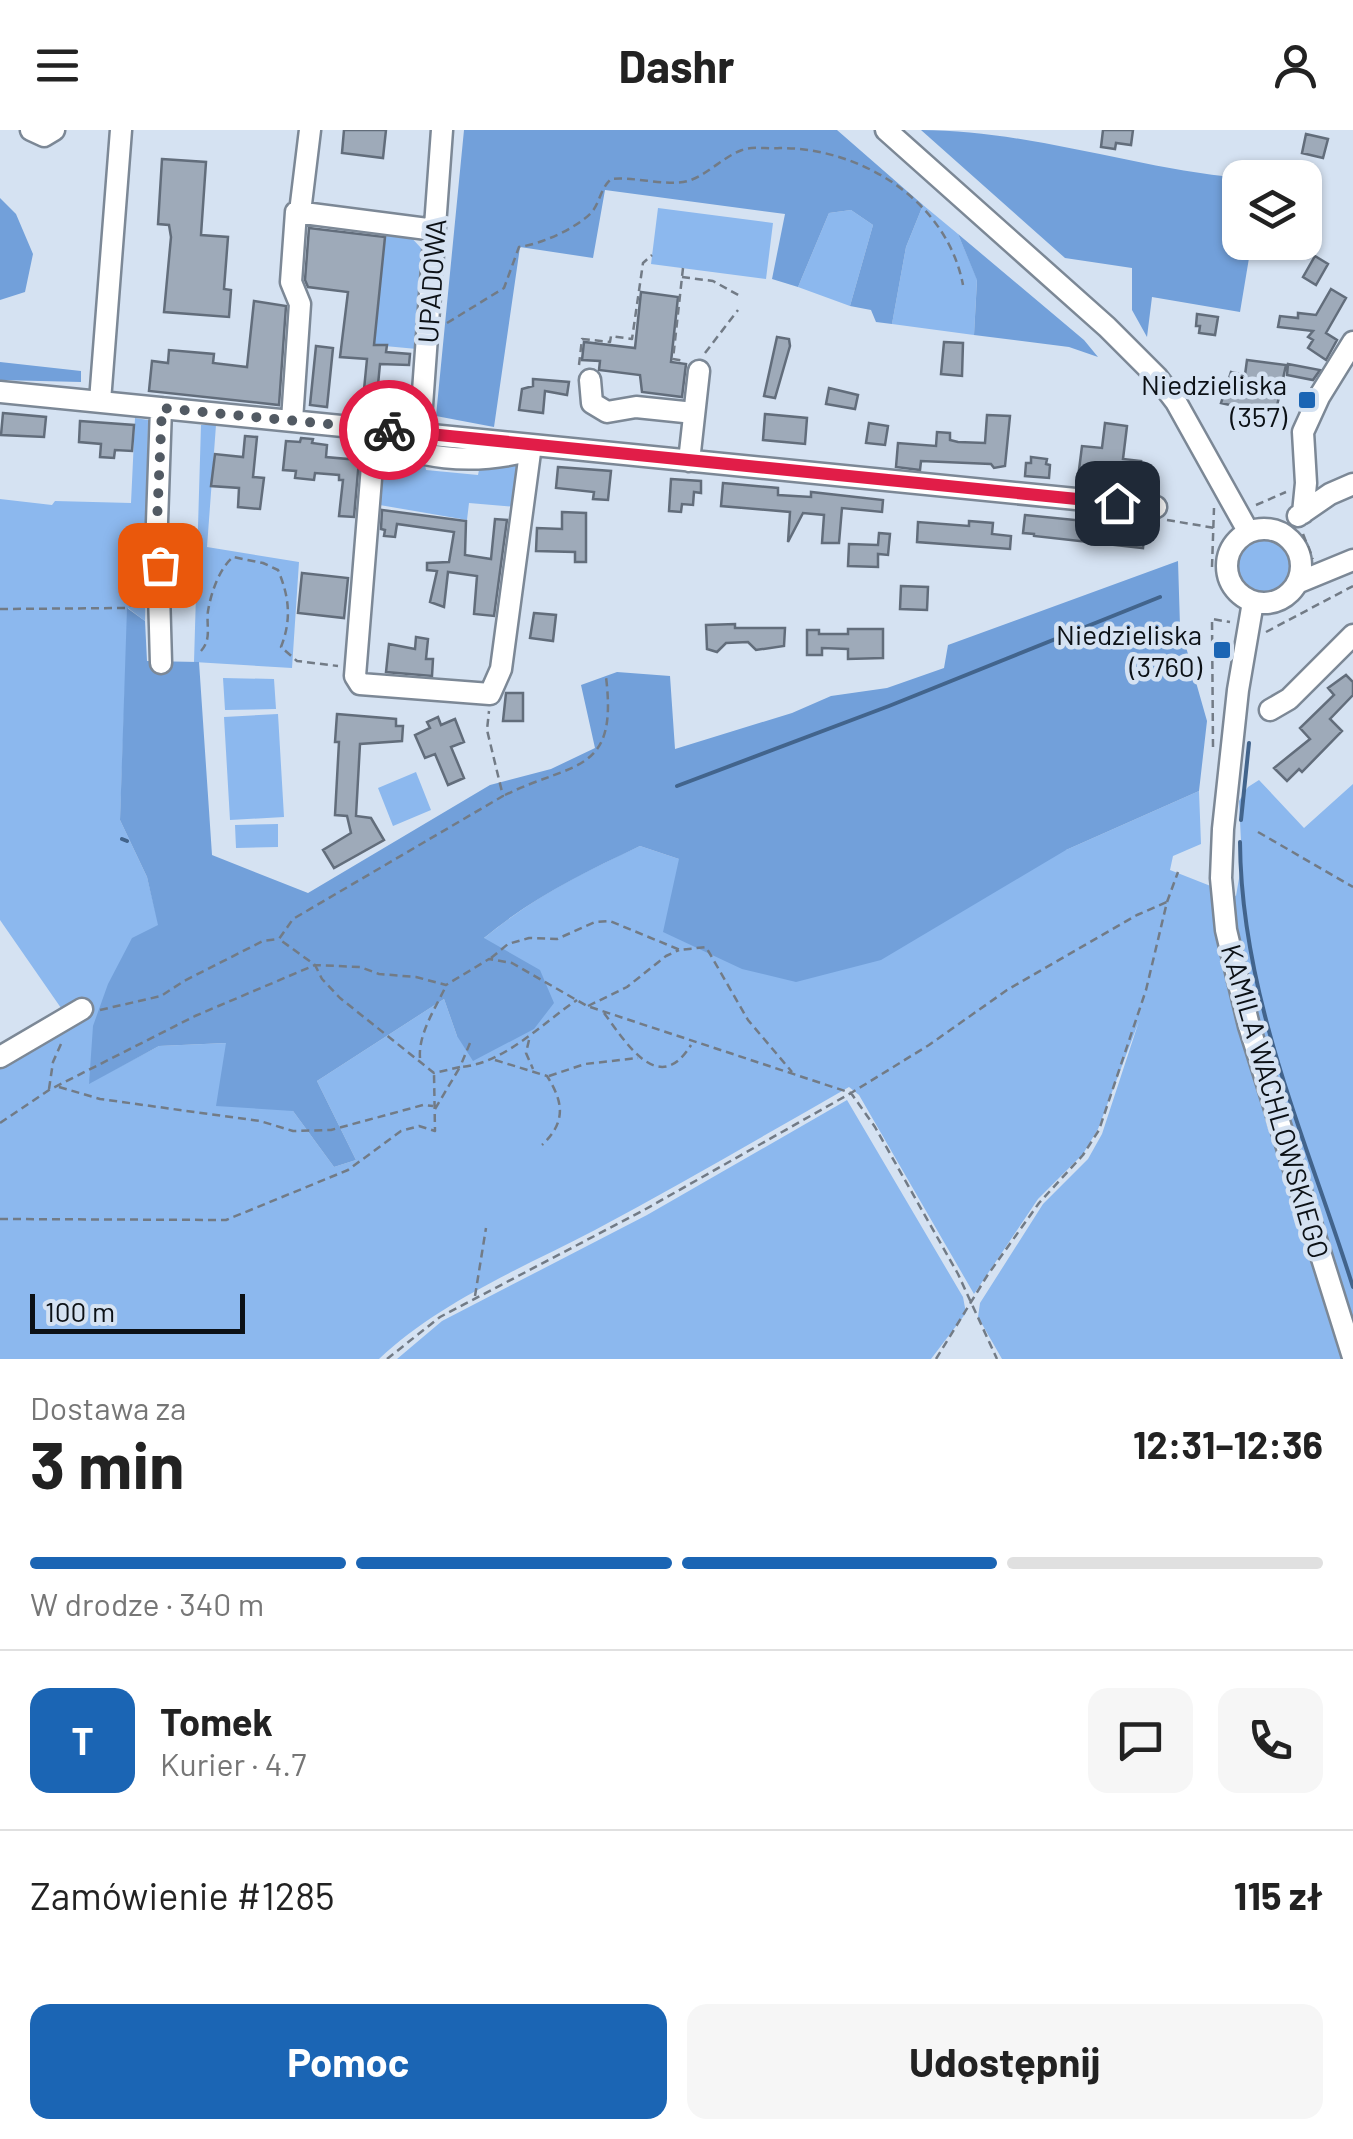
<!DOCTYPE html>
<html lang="pl">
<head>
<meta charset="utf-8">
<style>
  :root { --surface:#fff; --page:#f6f6f6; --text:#222; --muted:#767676; --line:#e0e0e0; --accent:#1b65b4 }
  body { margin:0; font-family:Barlow,sans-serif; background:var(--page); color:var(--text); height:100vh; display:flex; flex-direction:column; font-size:38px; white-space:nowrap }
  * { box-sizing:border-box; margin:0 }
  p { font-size:32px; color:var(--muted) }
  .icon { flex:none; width:55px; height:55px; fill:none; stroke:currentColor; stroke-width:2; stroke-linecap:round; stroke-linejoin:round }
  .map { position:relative; height:1229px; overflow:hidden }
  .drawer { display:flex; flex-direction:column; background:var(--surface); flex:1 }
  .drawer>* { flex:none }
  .buttons { position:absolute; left:1222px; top:30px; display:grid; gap:20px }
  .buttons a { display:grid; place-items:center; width:100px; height:100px; border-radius:20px; background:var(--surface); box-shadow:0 2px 8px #0004; font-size:50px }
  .scale { position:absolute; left:30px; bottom:25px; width:215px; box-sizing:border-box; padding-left:10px; border:5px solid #0c1116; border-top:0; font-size:28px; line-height:35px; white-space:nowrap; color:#0c1116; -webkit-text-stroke:8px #d5e2f2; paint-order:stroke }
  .pin { position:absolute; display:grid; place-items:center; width:85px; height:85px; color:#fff; margin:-42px; border-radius:20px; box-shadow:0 5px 15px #0006 }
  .courier { position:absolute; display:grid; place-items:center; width:100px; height:100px; margin:-50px; border:8px solid #e11d48; border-radius:50%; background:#fff; color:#222; box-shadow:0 2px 12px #0007 }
  .head em { font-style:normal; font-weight:700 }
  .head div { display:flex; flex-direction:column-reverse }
  .head { display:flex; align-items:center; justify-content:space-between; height:170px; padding:0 30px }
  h1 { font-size:65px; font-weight:700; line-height:75px }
  .bar { display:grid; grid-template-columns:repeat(4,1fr); gap:15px 10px; align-content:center; height:120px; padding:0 30px }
  .bar i { height:12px; border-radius:8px; background:var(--line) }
  .bar .on { background:var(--accent) }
  .bar p { grid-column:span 4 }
  .line { display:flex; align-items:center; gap:25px; padding:0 30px; border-top:2px solid var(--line) }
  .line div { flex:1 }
  .round { display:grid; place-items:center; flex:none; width:105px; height:105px; border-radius:20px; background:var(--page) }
  .action { display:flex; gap:20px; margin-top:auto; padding:20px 30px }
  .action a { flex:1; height:115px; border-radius:20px; background:var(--accent); color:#fff; font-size:40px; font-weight:700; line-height:115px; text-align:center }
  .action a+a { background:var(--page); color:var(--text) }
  header { display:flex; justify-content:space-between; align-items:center; height:130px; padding:0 30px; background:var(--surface); font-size:45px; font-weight:700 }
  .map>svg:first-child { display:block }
</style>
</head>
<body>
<header><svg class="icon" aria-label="menu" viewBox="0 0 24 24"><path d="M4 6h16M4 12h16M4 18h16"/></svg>Dashr<svg class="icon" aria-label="person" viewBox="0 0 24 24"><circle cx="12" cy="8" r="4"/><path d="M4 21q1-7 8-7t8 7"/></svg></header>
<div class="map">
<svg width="1353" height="1229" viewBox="0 0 1353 1229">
  <rect width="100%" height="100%" fill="#d5e2f2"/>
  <!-- green -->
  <path fill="#8cb8ee" d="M923,75l35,29 19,45 -3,56 -82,-11 14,-77z
    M658,78l115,15 -7,56 -115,-15z
    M851,80l22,15 -23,81 -52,-19 31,-74z
    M386,101l21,2 15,16 -5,100 -43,-4z
    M135,288l13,2 -3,201 -17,-13 -8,212 27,57 12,49 -70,157 70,-37 68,-3 66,68 41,56 22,-7 -39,-79 127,-82 13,37 83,-65 -57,-32c50,-42 99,-66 157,-93l39,13 387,-9 133,-59 2,53 -28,12 -3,14 66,26 6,-35 -3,-60 9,-14 11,-7 45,48 49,-44v575h-351l-24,-42 2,-14 63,-99 45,-45 14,-25 37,-113 -41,108 -15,25 -45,45 -64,95 -115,-199 -10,-8c-84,48 -168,97 -254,143 -73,38 -156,72 -216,129h-379v-308l61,-43 -61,-88v-421l52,6 3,-4 76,2z
    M201,295h15l-9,122 92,15 -7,106 -98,-6z
    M374,315l51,20 1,5 52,5 1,-5 59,-10 -9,48 -60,-5 -2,17 -99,-17z
    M1232 437a32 32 0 1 1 64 0a32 32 0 1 1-64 0Z
    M223,548l51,1 2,30 -51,1z
    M278,584l6,103 -54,3 -6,-103z
    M416,642l15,38 -38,16 -15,-38z
    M278,694v23l-42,1 -1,-23z
    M847,970l116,197 3,16 -35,46h-534l45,-38 205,-106z"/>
  <!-- forest -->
  <path fill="#72a0da" d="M464,0h373l86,75 -17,42 -14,77 -16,-2 -5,-12 -21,-4 23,-81 -22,-15 -22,3 -31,74 -26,-8 13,-65 -180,-24 -12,68 -73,-11 -26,180 -58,-11z
    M921,0c107,0 212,38 319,48v51l-5,24 14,5 -9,54 -88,-15 -5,40 -15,-27v-42l-67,-10z
    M0,68l16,16 17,40 -8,38 -25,8z
    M958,104l126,106 14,17 -29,-10 -95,-12 3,-55z
    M0,232l81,9v11l-81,-2z
    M1178,431l2,65 27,95 -8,70 -133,59 -185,110 -85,22 -54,-13 -79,-37 16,-73 -39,-13c-57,27 -108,52 -156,92l56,32 14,33 -20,26 -61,32 -16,-25 -13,-37 -127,82 39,79 -22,7 -41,-56 -77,-5 10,-63 -67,3 -70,38 4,-58 15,-42 24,-46 26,-13 -11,-48 -27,-57 7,-212 18,13 2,40 52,1 13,193 96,38 182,-108 61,-16 44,-21 -14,-63 36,-13 53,4 5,73 117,-36 39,-17 56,-8 57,-20 4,-23z"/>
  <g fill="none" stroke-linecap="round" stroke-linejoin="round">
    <!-- stream -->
    <path stroke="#42648c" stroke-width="4" d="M677,656l212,-80 271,-109
      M1241,690l8,-77
      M122,709l5,2
      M1240,712c1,155 67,299 113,445"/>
  </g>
  <!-- building -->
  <path fill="#9eaab9" stroke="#626d7b" stroke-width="2.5" d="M344,0h42l-3,28 -41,-5z
    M1103,0h30l-2,15 -15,-2 -1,6 -14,-2z
    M1306,4l22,5 -5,19 -21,-5z
    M162,29l44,3 -5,73 27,2 -4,52 7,1 -2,27 -65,-5 7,-75 -2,-12 -11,-1z
    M309,98l76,9 -11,108h13l-1,7 24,2 -1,11 -29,-1 -2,21 26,3 -1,5 6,1 -2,22 -45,-6 5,-51 -27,-2 8,-65 -40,-5 -3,-7z
    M1315,126l13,8 -12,21 -13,-8z
    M1331,159l15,9 -20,35 11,7 -11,20 -18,-12 5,-8 -5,-3 5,-6 -35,-4 2,-11 18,2v-5l18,2z
    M641,162l37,5 -7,65 15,2 -4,33 -40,-5 -2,-17 -41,-5 1,-9 -18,-1 2,-18 51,6z
    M254,171l32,5 -7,99 -130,-14 3,-30 16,2 1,-13 45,4 -1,9 34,4z
    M1197,184l21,3 -3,18 -16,-2 1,-7h-4z
    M777,207l12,2 1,7 -15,52 -11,-2z
    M944,212l19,1 -1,33 -21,-2z
    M316,216l17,2 -6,59 -17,-2z
    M1247,230l39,5 -11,50 -54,-12 10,-31 14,3z
    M1288,234l32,6 -7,10 -26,-5z
    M533,249l36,3 -2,13 -22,-4 -2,22 -24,-3 3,-21 11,-3z
    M829,258l29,7 -3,14 -29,-5z
    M3,283l43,4 -2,20 -43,-2z
    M765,284l42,4 -2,26 -42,-4z
    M987,285l23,1 -5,50 -11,2 -3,-4 -70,-3 -1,9 -24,-3 2,-24 38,3 1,-14 13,1v7l8,2 27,1z
    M80,291l54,4 -2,26 -17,-1 -1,8 -14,-1 1,-13 -22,-2z
    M869,293l19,3 -3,19 -19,-2z
    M1105,293l22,3 -4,33 18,2 -1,4 5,1 -2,19 -24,-2 1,-9 -41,-4 3,-24 20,2z
    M245,306l12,1 -4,40 11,1 -4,31 -22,-2 1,-19 -28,-2 4,-32 28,3z
    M301,308l12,1 -1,4 15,2 -1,12 33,3 -5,57 -15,-1 4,-36h-4v-5l-24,-2 -1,7 -19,-2 1,-7 -13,-1 3,-29 14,1z
    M1031,327l16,2 -1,5 4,1 -1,13 -24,-2 1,-13h5z
    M558,337l53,4 -3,29 -15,-1 1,-7 -38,-4z
    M671,349l30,2v12l-7,-1 -1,13 -11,-1 -1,8 -12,-1z
    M723,353l55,5v7l33,2v-5l72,8 -1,12 -40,-4 -3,35h-17l2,-28 -21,-2 -15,29 2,-30 -69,-6z
    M382,380l84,11 -1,34 26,4 4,-40 12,1 -13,96 -20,-2 3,-38 -29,-4 -4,35 -14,-5 7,-31 -10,-1v-7l22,-1 5,-30 -57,-8 -2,13 -11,-1 1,-6 -4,-1z
    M562,382l24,1v49h-11v-10l-39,-1 1,-23 25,1z
    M1025,385l120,12 -2,21 -109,-12v-2l-11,-1z
    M969,391l24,2 -1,11 19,2 -1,13 -93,-7 1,-20 51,4z
    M879,403l11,1 -2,21 -10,-1v13l-30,-1 1,-22 29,1z
    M302,443l46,5 -4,40 -46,-5z
    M901,456l27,1 -1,23 -27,-1z
    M534,483l22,2 -3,26 -23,-3z
    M735,494v4h50l-1,18 -28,4 -8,-8 -22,1 -9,9 -10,-3 -1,-24z
    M848,499h35v29l-35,1v-10l-26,-1v7h-15v-25h12v4h29z
    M416,507l12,2 -2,20h7l-1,17 -46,-4 3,-28 26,5z
    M1346,545l7,7v13l-23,24 12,12 -40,41 -3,-3 -12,12 -13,-13 36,-29 -10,-11 34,-33 -6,-7z
    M506,563h17v28h-20z
    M337,584l59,5v7h7l-1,15 -42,3 -4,72 15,2 13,22 -50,28 -11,-18 28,-17 -4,-17 -12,-1 4,-73h-4z
    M438,587l3,8 14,-6 9,23 -13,5 13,31 -16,7 -13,-31 -10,4 -10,-23 15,-7 -3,-6z"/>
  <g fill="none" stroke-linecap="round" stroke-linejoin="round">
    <defs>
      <path id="minor" d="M31,0l13,6 10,-6
        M886,0l221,197 50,50 19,25 72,129
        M300,82l10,-82
        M590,250l2,23 15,9 29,-5 58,6
        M0,262l1156,115
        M100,271l21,-271
        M161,278l-4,114 4,141
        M292,290l8,-116 -9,-22 5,-70 139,18
        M375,299l-20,247 5,8 130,10 11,-25 30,-224
        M367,302c49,28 105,33 160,19
        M420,303l22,-303
        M689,331l10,-90
        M1303,383l3,-30 -3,-51 16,-35 34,-55
        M1298,386l32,-22 23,-10
        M1227 436a37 37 0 1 1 74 0a37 37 0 1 1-74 0Z
        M1297,453l56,-23
        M1253,472l-15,88 -15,139 -2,49 5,52 23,96 104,331
        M1270,580l19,-11 64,-64
        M0,927l82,-48"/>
    </defs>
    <!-- minor casing -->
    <use href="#minor" stroke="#7c8896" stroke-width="25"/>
    <!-- path -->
    <path stroke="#727b86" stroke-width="2.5" stroke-dasharray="8 5" stroke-linecap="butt" d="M683,138l-10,91 12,2
      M682,147l31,4 27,15
      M447,193l57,-35 15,-41c22,-3 56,-18 72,-34 9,-10 9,-24 20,-34 22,-3 57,8 77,2 19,-6 35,-24 54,-31 10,-4 26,-1 38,-2 82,0 167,53 183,137
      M705,223l33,-43
      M579,235l3,-26 28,3 1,-6 21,3 11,-76 9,-8
      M1256,375l30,-13
      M1167,390l48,8
      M1303,404l10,25
      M1212,437l2,-59
      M0,479l127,-1 13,-11
      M1266,502l87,-46
      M201,521c11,-12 5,-25 7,-40 3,-18 11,-42 25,-54l30,6 15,7c11,26 14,49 3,77l16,14 41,5
      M1213,617l-1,-128 18,3
      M505,665c69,-34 113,-20 101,-118
      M1258,702l95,55
      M491,828l17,-14 21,-6 28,1 38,-17 15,-1 70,29 26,-3 42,73 44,52
      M588,876l39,-19 39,-31 13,-6
      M100,880l61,-14 23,-15 79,-40 16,-2
      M604,883c23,31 55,84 87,32
      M529,910l-3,13 7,16
      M470,913l-10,24 -26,6 -94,-75 -18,-19 -7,-14 -36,-26 14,-20 210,-123 -16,-66 2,-19
      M420,928c-2,-24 16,-51 26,-72
      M495,930l52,16c17,27 19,46 -5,69
      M549,946l36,-12 53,-6
      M59,957l41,12 160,22 33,10 38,-1 92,-25 10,1
      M49,959l4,-27 8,-18
      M435,979l25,-42c44,-3 81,-43 117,-67
      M0,993l49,-33 146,-74 120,-51 45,2 19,7 37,3 30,8 43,-26 23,4 75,43 264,87 24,34 83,147 39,85
      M0,1089l226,1 122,-50 53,-39 18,-5 16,5 -1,-58
      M475,1166l11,-68
      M387,1229l53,-42 204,-107 207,-117 78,-48 78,-55 130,-75 30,-13
      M936,1229l51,-83 52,-73 44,-48 16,-25 47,-140 21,-88 11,-30"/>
    <!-- minor -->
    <use href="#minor" stroke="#fff" stroke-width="20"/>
  </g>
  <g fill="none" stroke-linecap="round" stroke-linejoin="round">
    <!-- done -->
    <path stroke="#525a63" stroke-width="10" stroke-dasharray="0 18" d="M160,435l-3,-43 5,-114 227,22"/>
    <!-- route -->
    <path stroke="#e11d48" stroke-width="12" d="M389,300l728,73"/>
  </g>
  <!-- markers -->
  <g fill="#1b65b4" stroke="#d5e2f2" stroke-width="4">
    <rect x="1297" y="260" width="20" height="20" rx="5"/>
    <rect x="1212" y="510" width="20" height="20" rx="5"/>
  </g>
  <g text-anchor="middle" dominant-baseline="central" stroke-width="9" stroke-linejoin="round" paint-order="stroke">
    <!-- street labels -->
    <g font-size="28" fill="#0c1116" stroke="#d5e2f2">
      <text transform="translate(431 151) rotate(-86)">UPADOWA</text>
      <text transform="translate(1276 971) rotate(74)">KAMILA WACHLOWSKIEGO</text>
    </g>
    <!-- poi labels -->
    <g font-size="28" fill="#0c1116" stroke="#d5e2f2" text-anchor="end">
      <text x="1287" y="254">Niedzieliska<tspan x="1287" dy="32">(357)</tspan></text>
      <text x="1202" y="504">Niedzieliska<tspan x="1202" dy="32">(3760)</tspan></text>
    </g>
  </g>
</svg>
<div class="buttons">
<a><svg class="icon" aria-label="layers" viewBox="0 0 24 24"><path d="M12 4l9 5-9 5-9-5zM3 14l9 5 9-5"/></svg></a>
</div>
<div class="scale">100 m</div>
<div class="pin" style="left:160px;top:435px;background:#ea580c"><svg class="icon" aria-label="bag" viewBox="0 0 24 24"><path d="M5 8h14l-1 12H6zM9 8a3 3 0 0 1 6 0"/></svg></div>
<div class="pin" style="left:1117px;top:373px;background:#1f2937"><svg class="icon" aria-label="home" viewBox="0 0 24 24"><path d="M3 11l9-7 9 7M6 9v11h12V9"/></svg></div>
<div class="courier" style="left:389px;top:300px"><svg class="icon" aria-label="bike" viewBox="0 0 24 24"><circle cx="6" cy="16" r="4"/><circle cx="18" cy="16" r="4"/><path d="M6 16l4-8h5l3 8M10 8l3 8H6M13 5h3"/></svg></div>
</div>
<section class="drawer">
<div class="head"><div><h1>3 min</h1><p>Dostawa za</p></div><em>12:31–12:36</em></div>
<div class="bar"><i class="on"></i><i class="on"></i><i class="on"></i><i></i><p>W drodze · 340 m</p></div>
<div class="line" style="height:180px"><b class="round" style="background:var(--accent);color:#fff">T</b><div><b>Tomek</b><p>Kurier · 4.7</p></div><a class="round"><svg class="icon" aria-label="chat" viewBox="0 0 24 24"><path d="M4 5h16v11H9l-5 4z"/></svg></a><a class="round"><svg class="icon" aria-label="phone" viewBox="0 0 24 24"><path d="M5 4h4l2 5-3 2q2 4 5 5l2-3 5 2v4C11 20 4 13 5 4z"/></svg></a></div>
<div class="line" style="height:130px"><div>Zamówienie #1285</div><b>115 zł</b></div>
<div class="action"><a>Pomoc</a><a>Udostępnij</a></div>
</section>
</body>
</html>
